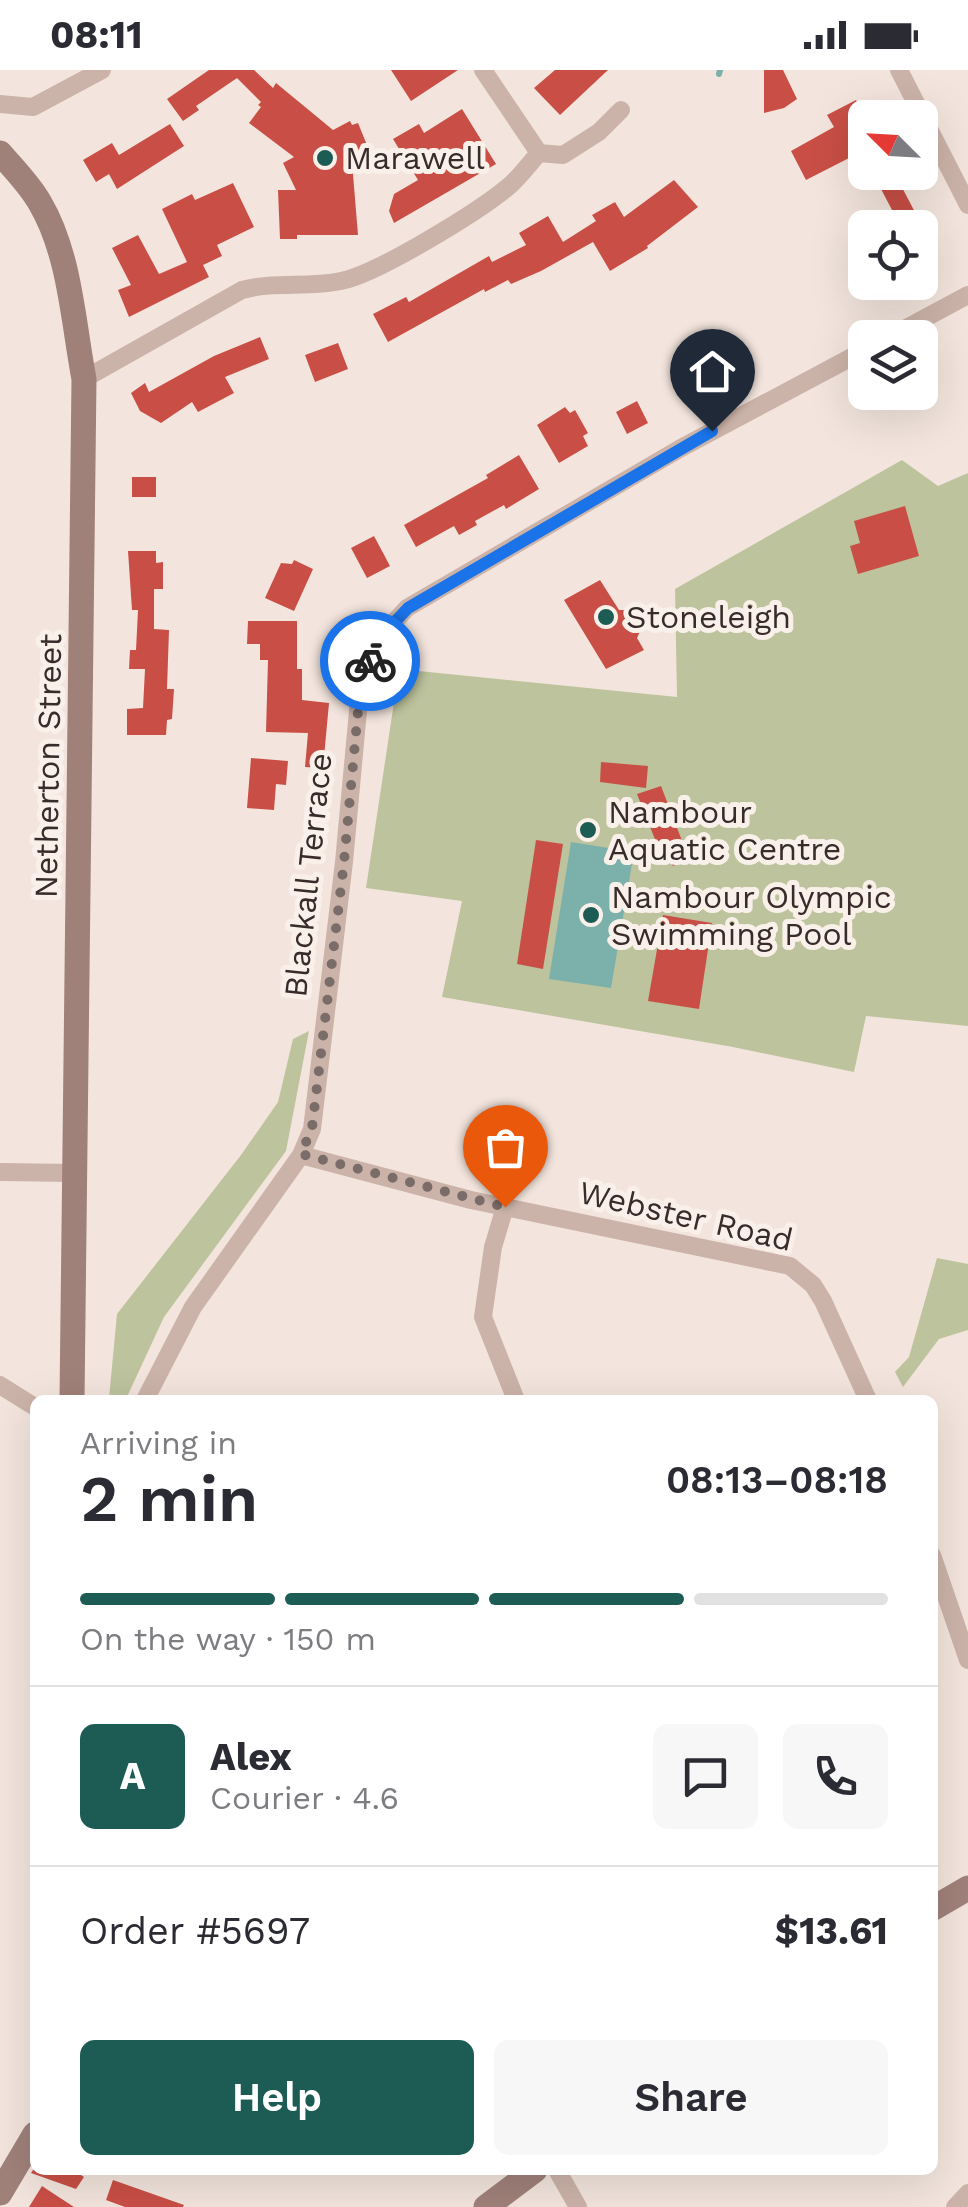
<!DOCTYPE html>
<html lang="en">
<head>
<meta charset="utf-8">
<style>
  :root { --surface:#fff; --page:#f7f7f7; --text:#2b2b33; --muted:#7c7c81; --line:#e1e1e2; --accent:#1d5c55 }
  body { margin:0; font-family:"Work Sans",sans-serif; background:var(--page); color:var(--text); height:100vh; display:flex; flex-direction:column; font-size:38px; white-space:nowrap }
  * { box-sizing:border-box; margin:0 }
  p { font-size:32px; color:var(--muted) }
  .icon { flex:none; width:55px; height:55px; fill:none; stroke:currentColor; stroke-width:2; stroke-linecap:round; stroke-linejoin:round }
  .map { position:relative; flex:1; overflow:hidden }
  .details { position:absolute; left:30px; top:1325px; width:908px; height:780px; display:flex; flex-direction:column; background:var(--surface); border-radius:15px; box-shadow:0 10px 40px #0002 }
  .details>* { flex:none }
  .needle { width:65px; rotate:294deg }
  .buttons { position:absolute; left:848px; top:30px; display:grid; gap:20px }
  .buttons a { display:grid; place-items:center; width:90px; height:90px; border-radius:15px; background:var(--surface); box-shadow:0 10px 40px #0002; font-size:50px }
  .pin { position:absolute; display:grid; place-items:center; width:85px; height:85px; color:#fff; margin:-102px -42px; border-radius:50% 50% 50% 0; rotate:-45deg; box-shadow:0 0 10px #0007 }
  .pin .icon { rotate:45deg }
  .courier { position:absolute; display:grid; place-items:center; width:100px; height:100px; margin:-50px; border:8px solid #1a73e8; border-radius:50%; background:#fff; color:#222; box-shadow:0 2px 12px #0007 }
  .headline em { font-style:normal; font-weight:600 }
  .headline div { display:flex; flex-direction:column-reverse }
  .headline { display:flex; align-items:center; justify-content:space-between; height:170px; padding:0 50px }
  h1 { font-size:65px; font-weight:600; line-height:75px }
  .bar { display:grid; grid-template-columns:repeat(4,1fr); gap:15px 10px; align-content:center; height:120px; padding:0 50px }
  .bar i { height:12px; border-radius:8px; background:var(--line) }
  .bar .selected { background:var(--accent) }
  .bar p { grid-column:span 4 }
  .line { display:flex; align-items:center; gap:25px; padding:0 50px; border-top:2px solid var(--line) }
  .line div { flex:1 }
  .round { display:grid; place-items:center; flex:none; width:105px; height:105px; border-radius:15px; background:var(--page) }
  .button { display:flex; gap:20px; margin-top:auto; padding:20px 50px }
  .button a { flex:1; height:115px; border-radius:15px; background:var(--accent); color:#fff; font-size:40px; font-weight:600; line-height:115px; text-align:center }
  .button a+a { background:var(--page); color:var(--text) }
  .status { display:flex; justify-content:space-between; align-items:center; height:70px; padding:0 50px; background:var(--surface); direction:ltr }
  .status svg { height:28px; fill:currentColor }
  .map>svg:first-child { display:block }
</style>
</head>
<body>
<div class="status"><b>08:11</b><svg viewBox="0 0 49 12"><path d="M0 12V9h3v3zM5 12V6h3v6zM10 12V3h3v9zM15 12V0h3v12zM26 1h20v11H26zM47 4h2v5h-2z"/></svg></div>
<div class="map">
<svg width="968" height="2137" viewBox="0 0 968 2137">
  <rect width="100%" height="100%" fill="#f3e5dd"/>
  <!-- green -->
  <path fill="#bdc39d" d="M902,390l36,26 30,-13v553l-102,-10 -12,56 -121,-25 -291,-50 20,-96 -96,-13 33,-219 278,28 -2,-108z
    M309,961l-23,120 -122,166 -38,82 -17,-1 8,-84 124,-159 37,-53 15,-63z
    M937,1188l31,6v66l-29,9 -36,48 -8,-15 14,-15z"/>
  <!-- water -->
  <path fill="#7bb1aa" d="M571,772l63,10 -23,136 -62,-9z"/>
  <g fill="none" stroke-linecap="round" stroke-linejoin="round">
    <!-- stream -->
    <path stroke="#7bb1aa" stroke-width="6" d="M719,4l1,-4"/>
  </g>
  <!-- building -->
  <path fill="#c94f46" d="M209,0h45l19,18 3,-5 57,47 17,-9 2,4 6,-2 9,22 -4,2 3,8 -14,7 6,73h-61v4h-17l-2,-49h18l-13,-27 11,-6 -45,-34 12,-16 -3,-2 3,-3 -24,-24 -41,28 3,4 -16,11 -16,-22z
    M391,0h67l-47,31z
    M555,0h53l-48,45 -26,-27z
    M764,0h19l14,29 -13,9 -20,5z
    M856,30l9,18v57l-10,-20 -49,25 -15,-29 43,-24 -7,-12z
    M462,39l34,55 -102,59 -5,-12 5,-17 24,-14 -25,-41 26,-15 5,9z
    M170,54l14,22 -67,43 -8,-15 -13,8 -13,-22 29,-17 7,12z
    M872,102h22l24,46 -17,9z
    M674,110l24,27 -51,39 1,2 -38,23 -17,-29 -52,29 -30,13 -3,-4 -23,12 -1,-3 -96,53 -15,-28 33,-17 3,5 80,-46 3,6 34,-17 -7,-12 29,-17 15,26 33,-21 -4,-6 23,-13 9,15z
    M233,113l21,44 -37,18 5,11 -19,9 6,12 -80,40 -11,-27 13,-5 -19,-37 26,-13 21,39 28,-12 -25,-53 30,-15 3,6z
    M260,267l9,22 -44,18 9,16 -36,19 -6,-10 -31,21 -21,-12 -9,-18 14,-10 4,9 65,-36z
    M338,273l10,26 -33,13 -10,-27z
    M637,331l11,22 -21,11 -11,-22z
    M565,337l5,6 5,-3 13,23 -5,3 5,10 -29,17 -22,-38z
    M519,385l20,34 -33,20 -2,-4 -29,16 2,4 -18,10 -5,-9 -38,21 -12,-22 84,-47 -2,-3z
    M132,407h24v20h-24z
    M905,436l14,50 -61,18 -8,-28 10,-3 -6,-22z
    M374,466l16,30 -23,12 -16,-30z
    M128,481h28v12l7,-1v27h-9v40l15,1 -2,59h7l-2,30 -5,1 -1,15h-39v-26l16,-1 2,-39h-16l1,-19h6l2,-40h-6z
    M294,490l19,9 -19,42 -29,-13 16,-35 11,1z
    M600,510l19,30h13l11,15 -6,13 7,12 -38,19 -42,-69z
    M248,551h49v48h5v31l27,3 -6,65 -18,-1 3,-34 -42,-1 2,-72h-8v-16h-13z
    M251,688l37,3 -2,24 -10,-1 -2,26 -27,-2z
    M601,692l47,4 -2,22 -46,-6z
    M661,716l28,73 -16,7 -5,-10 -6,1 -25,-63z
    M536,770l27,4 -20,125 -26,-5z
    M663,845l49,8 -13,86 -51,-8z
    M33,2100h40l11,7 -8,12 -45,-16z
    M113,2110l71,25 -1,2h-58l-19,-7z
    M42,2116l6,4 26,17h-45z"/>
  <g fill="none" stroke-linecap="round" stroke-linejoin="round">
    <!-- street -->
    <path stroke="#ccb3a9" stroke-width="18" d="M483,0l56,83
      M899,0l69,135
      M0,34l33,3 69,-37
      M888,268l80,-43
      M84,309l158,-89c33,-9 65,-2 99,-9 36,-7 137,-69 167,-94 11,-9 21,-23 31,-34l24,2 36,-23 22,-22
      M301,1085l170,45 319,66 23,19 10,16 45,99
      M0,1102l75,1
      M505,1137l-12,40 -10,70 33,83
      M0,1315l35,22
      M145,1330l48,-93 108,-152 11,-26 32,-267 15,-162 16,-57 32,-35 274,-160 184,-98
      M932,1485l36,105
      M557,2100l21,37
      M955,2137l13,-14"/>
    <!-- secondary -->
    <path stroke="#a0817a" stroke-width="25" d="M0,83c14,16 30,32 40,50 30,51 33,118 44,176l-12,1021
      M932,1839l36,-21
      M0,2123l35,-59
      M486,2137l49,-37"/>
  </g>
  <g fill="none" stroke-linecap="round" stroke-linejoin="round">
    <!-- done -->
    <path stroke="#7a6c68" stroke-width="10" stroke-dasharray="0 18" d="M370,591l-11,39 -15,162 -32,266 -11,26 204,53"/>
    <!-- route -->
    <path stroke="#1a73e8" stroke-width="12" d="M370,591l5,-18 33,-35 304,-177"/>
  </g>
  <!-- markers -->
  <g fill="#1d5c55" stroke="#faf0ea" stroke-width="4">
    <circle cx="325" cy="88" r="10"/>
    <circle cx="606" cy="547" r="10"/>
    <circle cx="588" cy="760" r="10"/>
    <circle cx="591" cy="845" r="10"/>
  </g>
  <g text-anchor="middle" dominant-baseline="central" stroke-width="10" stroke-linejoin="round" paint-order="stroke">
    <!-- poi labels -->
    <g font-size="32" fill="#392b29" stroke="#faf0ea" text-anchor="start">
      <text x="345" y="88">Marawell</text>
      <text x="626" y="547">Stoneleigh</text>
      <text x="608" y="742">Nambour<tspan x="608" dy="37">Aquatic Centre</tspan></text>
      <text x="611" y="827">Nambour Olympic<tspan x="611" dy="37">Swimming Pool</tspan></text>
    </g>
    <!-- street labels -->
    <g font-size="32" fill="#392b29" stroke="#faf0ea">
      <text transform="translate(48 696) rotate(-89)">Netherton Street</text>
      <text transform="translate(308 805) rotate(-84)">Blackall Terrace</text>
      <text transform="translate(686 1146) rotate(13)">Webster Road</text>
    </g>
  </g>
</svg>
<div class="buttons">
<a><svg class="needle" viewBox="-14 -14 28 28"><path d="M0-13l5 13h-10z" fill="#e53935"/><path d="M0 13l5-13h-10z" fill="#7c7c81"/></svg></a>
<a><svg class="icon" aria-label="locate" viewBox="0 0 24 24"><circle cx="12" cy="12" r="6"/><path d="M12 2v4M12 18v4M2 12h4M18 12h4"/></svg></a>
<a><svg class="icon" aria-label="layers" viewBox="0 0 24 24"><path d="M12 4l9 5-9 5-9-5zM3 14l9 5 9-5"/></svg></a>
</div>
<div class="pin" style="left:505px;top:1137px;background:#ea580c"><svg class="icon" aria-label="bag" viewBox="0 0 24 24"><path d="M5 8h14l-1 12H6zM9 8a3 3 0 0 1 6 0"/></svg></div>
<div class="pin" style="left:712px;top:361px;background:#1f2937"><svg class="icon" aria-label="home" viewBox="0 0 24 24"><path d="M3 11l9-7 9 7M6 9v11h12V9"/></svg></div>
<div class="courier" style="left:370px;top:591px"><svg class="icon" aria-label="bike" viewBox="0 0 24 24"><circle cx="6" cy="16" r="4"/><circle cx="18" cy="16" r="4"/><path d="M6 16l4-8h5l3 8M10 8l3 8H6M13 5h3"/></svg></div>
<section class="details">
<div class="headline"><div><h1>2 min</h1><p>Arriving in</p></div><em>08:13–08:18</em></div>
<div class="bar"><i class="selected"></i><i class="selected"></i><i class="selected"></i><i></i><p>On the way · 150 m</p></div>
<div class="line" style="height:180px"><b class="round" style="background:var(--accent);color:#fff">A</b><div><b>Alex</b><p>Courier · 4.6</p></div><a class="round"><svg class="icon" aria-label="chat" viewBox="0 0 24 24"><path d="M4 5h16v11H9l-5 4z"/></svg></a><a class="round"><svg class="icon" aria-label="phone" viewBox="0 0 24 24"><path d="M5 4h4l2 5-3 2q2 4 5 5l2-3 5 2v4C11 20 4 13 5 4z"/></svg></a></div>
<div class="line" style="height:130px"><div>Order #5697</div><b>$13.61</b></div>
<div class="button"><a>Help</a><a>Share</a></div>
</section>
</div>
</body>
</html>
